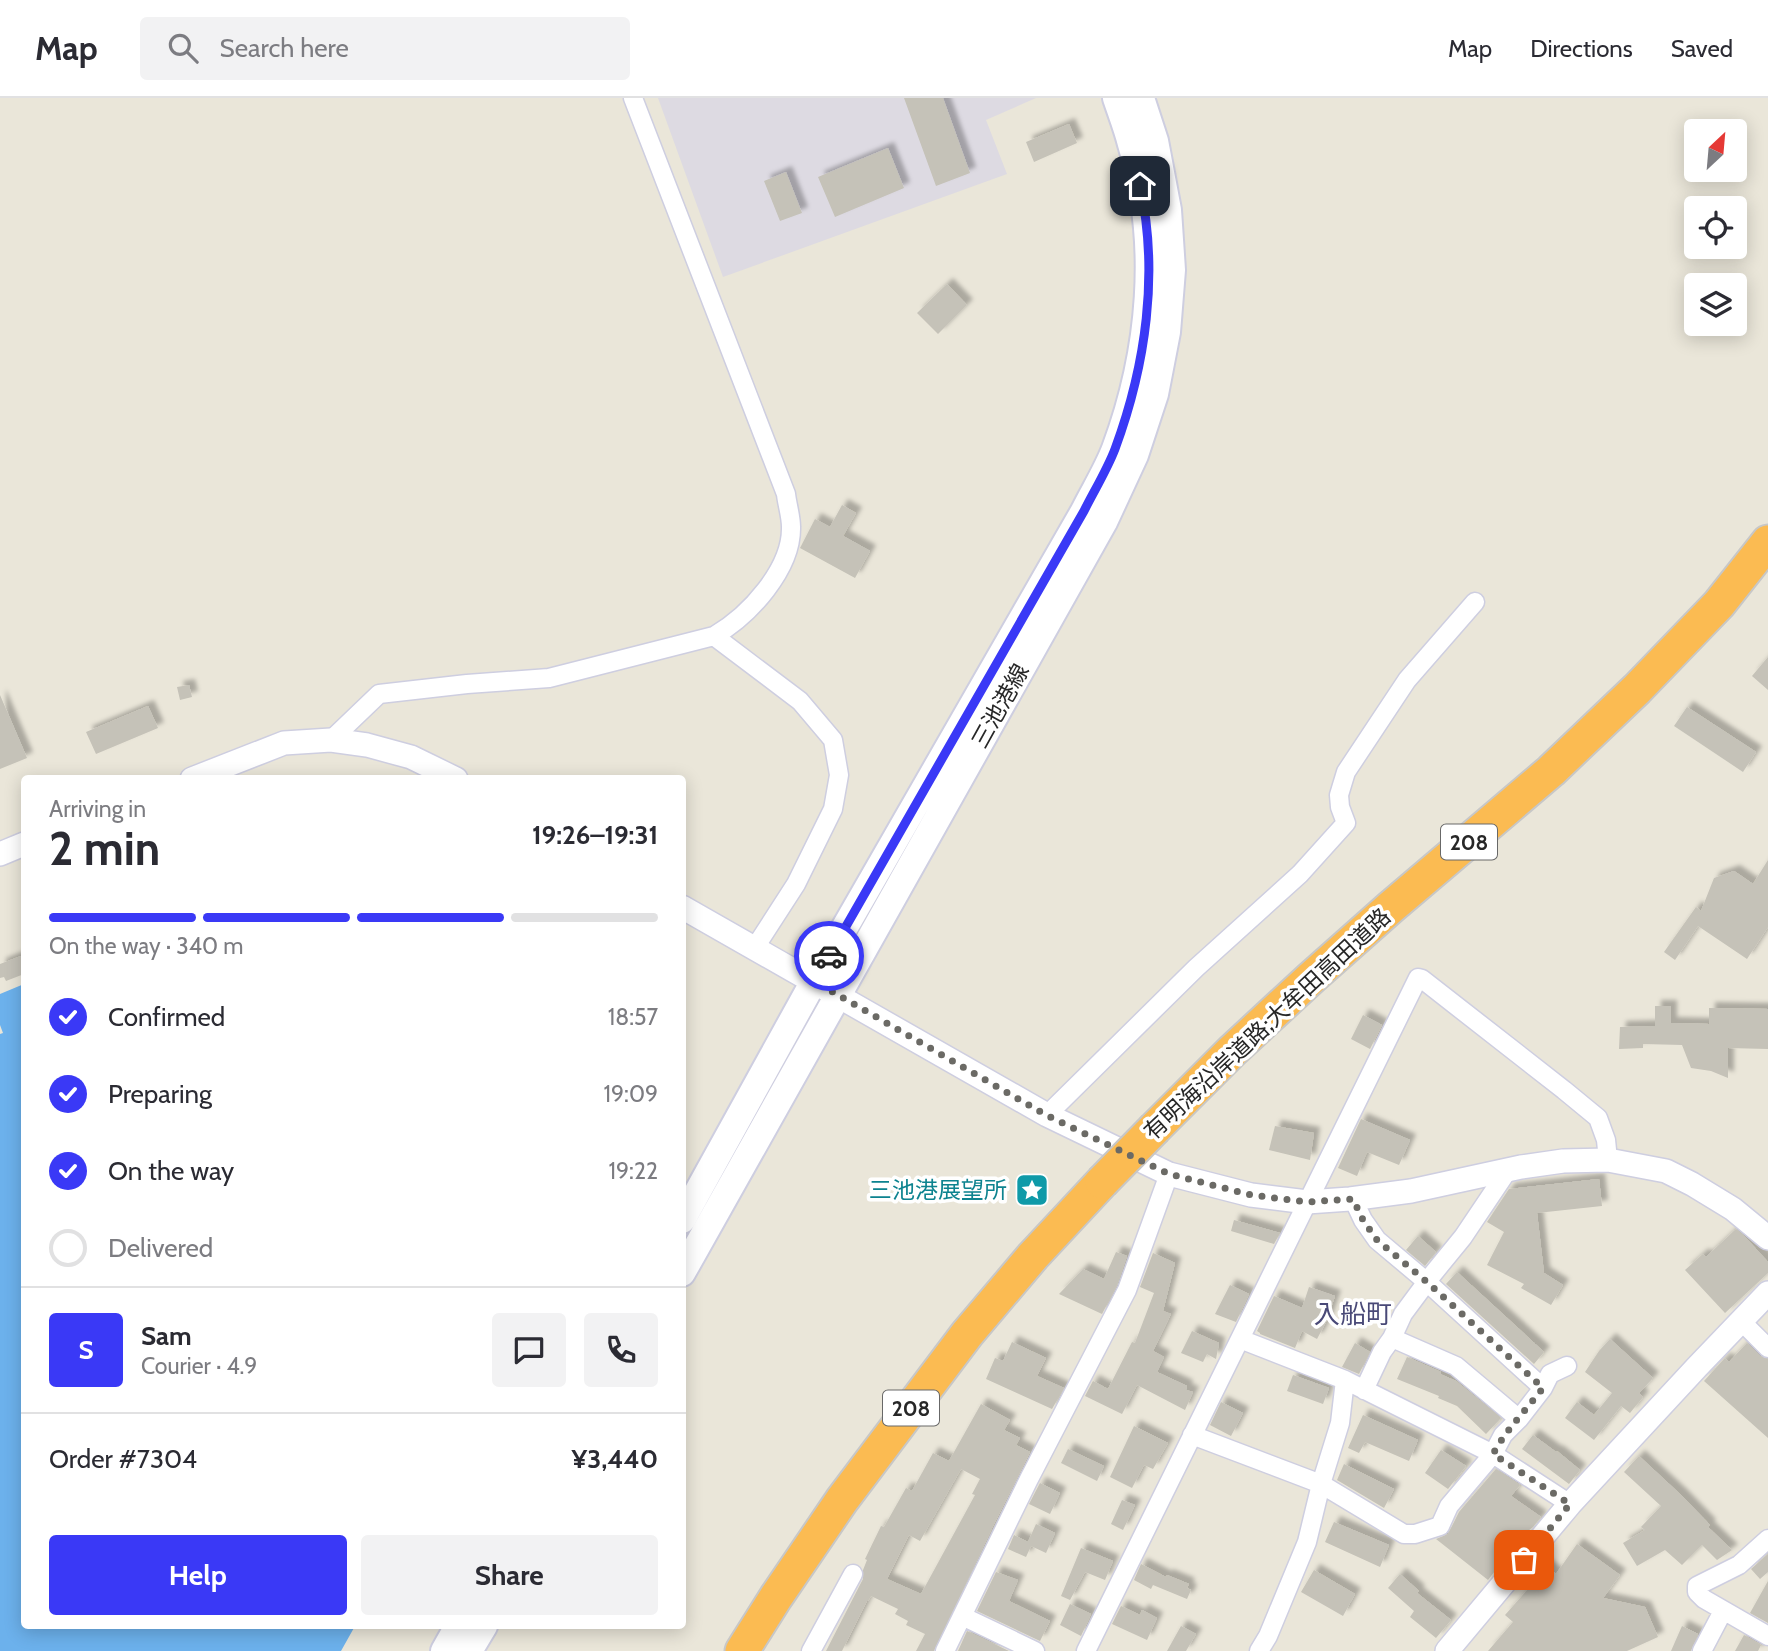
<!DOCTYPE html>
<html lang="en">
<head>
<meta charset="utf-8">
<style>
  :root { --surface:#fff; --page:#f2f2f3; --text:#2b2b33; --muted:#7c7c81; --line:#e1e1e2; --accent:#3a39f6 }
  body { margin:0; font-family:Cabin,"Noto Sans JP",sans-serif; background:var(--page); color:var(--text); height:100vh; display:flex; flex-direction:column; font-size:26px; white-space:nowrap }
  * { box-sizing:border-box; margin:0 }
  p { font-size:23px; color:var(--muted) }
  .icon { flex:none; width:38px; height:38px; fill:none; stroke:currentColor; stroke-width:2; stroke-linecap:round; stroke-linejoin:round }
  .map { position:relative; flex:1; overflow:hidden }
  .panel { position:absolute; left:21px; top:677px; width:665px; height:854px; display:flex; flex-direction:column; background:var(--surface); border-radius:7px; box-shadow:0 4px 18px #0003 }
  .panel>* { flex:none }
  .needle { width:46px; rotate:26deg }
  .controls { position:absolute; left:1684px; top:21px; display:grid; gap:14px }
  .controls a { display:grid; place-items:center; width:63px; height:63px; border-radius:7px; background:var(--surface); box-shadow:0 4px 18px #0003; font-size:35px }
  .pin { position:absolute; display:grid; place-items:center; width:60px; height:60px; color:#fff; margin:-30px; border-radius:14px; box-shadow:0 4px 10px #0006 }
  .courier { position:absolute; display:grid; place-items:center; width:70px; height:70px; margin:-35px; border:5px solid #3a39f6; border-radius:50%; background:#fff; color:#222; box-shadow:0 2px 9px #0007 }
  .headline em { font-style:normal; font-weight:700 }
  .headline div { display:flex; flex-direction:column-reverse }
  .headline { display:flex; align-items:center; justify-content:space-between; height:119px; padding:0 28px }
  h1 { font-size:46px; font-weight:700; line-height:52px }
  .bar { display:grid; grid-template-columns:repeat(4,1fr); gap:10px 7px; align-content:center; height:84px; padding:0 28px }
  .bar i { height:9px; border-radius:5px; background:var(--line) }
  .bar .current { background:var(--accent) }
  .bar p { grid-column:span 4 }
  .line { display:flex; align-items:center; gap:18px; padding:0 28px; border-top:2px solid var(--line) }
  .line div { flex:1 }
  .round { display:grid; place-items:center; flex:none; width:74px; height:74px; border-radius:7px; background:var(--page) }
  ol { padding:0 28px; list-style:none }
  li { display:flex; align-items:center; gap:21px; height:77px }
  li p { margin-inline-start:auto }
  li .icon { padding:7px; border-radius:50%; background:var(--accent); color:#fff; stroke-width:4 }
  li:last-child { color:var(--muted) }
  li i { width:38px; height:38px; border:4px solid var(--line); border-radius:50% }
  .button { display:flex; gap:14px; margin-top:auto; padding:14px 28px }
  .button a { flex:1; height:80px; border-radius:7px; background:var(--accent); color:#fff; font-size:28px; font-weight:700; line-height:80px; text-align:center }
  .button a+a { background:var(--page); color:var(--text) }
  header { display:flex; align-items:center; gap:42px; box-sizing:border-box; height:98px; padding:0 35px; background:var(--surface); border-bottom:2px solid var(--line) }
  header strong { font-size:33px }
  nav { display:flex; gap:38px; margin-inline-start:auto; font-size:24px }
  .search { width:490px; height:63px; background:var(--page); display:flex; align-items:center; gap:18px; box-sizing:border-box; padding:0 24px; border-radius:7px; color:var(--muted); font-size:26px }
  .map>svg:first-child { display:block }
</style>
</head>
<body>
<header>
<strong>Map</strong>
<div class="search"><svg class="icon" aria-label="search" viewBox="0 0 24 24"><circle cx="10" cy="10" r="6"/><path d="M15 15l6 6"/></svg>Search here</div>
<nav><a>Map</a><a>Directions</a><a>Saved</a></nav>
</header>
<div class="map">
<svg width="1768" height="1553" viewBox="0 0 1768 1553">
  <defs>
    <filter id="shadow"><feDropShadow dx="6" dy="-6" stdDeviation="2" flood-color="#0004"/></filter>
  </defs>
  <rect width="100%" height="100%" fill="#eae6d9"/>
  <!-- industrial -->
  <path fill="#dddae2" d="M658,0h378l-50,22 21,54 -284,103z"/>
  <!-- water -->
  <path fill="#6cb1ec" d="M24,886v642h331l-14,25h-341v-617l3,-1 -3,-8v-31z"/>
  <!-- building -->
  <path fill="#c5c2b8" fill-rule="evenodd" filter="url(#shadow)" d="M904,0h39l27,75 -34,13z
    M1069,26l8,19 -43,19 -8,-20z
    M888,50l16,40 -69,29 -17,-40z
    M786,74l16,41 -22,8 -16,-40z
    M947,186l20,21 -29,29 -21,-21z
    M842,407l14,8 -13,23 27,15 -15,27 -55,-30 15,-29 15,8z
    M1768,559v33l-16,-14z
    M189,587l3,12 -12,3 -3,-13z
    M0,597l27,63 -27,11z
    M148,608l10,22 -62,26 -10,-22z
    M1687,609l69,45 -13,20 -69,-46z
    M1768,762v67l-21,32 -49,-33 -23,34 -11,-8 32,-45 5,4 13,-33 20,-7 19,13z
    M21,858l3,10v8l-18,7 -2,-4 -4,1v-14z
    M1655,908h16v17l38,1v-16l59,1v40l-40,-1v30l-17,-7 -20,-3 -9,-23 -39,-1v4l-24,1 1,-22 35,-1z
    M1363,917l19,10 -12,24 -19,-10z
    M1361,1021l49,21 -11,25 -32,-13 -10,24 -19,-8z
    M1275,1028l39,7 -4,27 -41,-10z
    M1599,1081l3,27 -65,7 7,60 19,12 -12,20 -30,-17 3,-4 -37,-19 17,-33 -17,-10 22,-33z
    M1234,1122l46,13 -6,11 -43,-13z
    M1736,1131l10,9 22,24v11l-43,40 -40,-43 18,-16 3,3z
    M1418,1138l18,16 -11,14 -19,-16z
    M1116,1154l11,4 -10,29 -15,29 -43,-20 24,-25 21,10z
    M1153,1155l22,10 -12,48 8,3 -18,37 11,6 -7,15 30,14 -1,4 7,2 -8,18 -48,-25 -15,29 -37,-18 8,-15 15,8 24,-47 3,1 19,-50 -14,-6z
    M1457,1174l87,80 -10,12 -88,-80z
    M1230,1187l19,9 -13,28 -21,-8z
    M1309,1189l26,9 -8,24 -10,19 -15,-8 -7,17 -35,-14v-1l-3,-2 17,-35 28,12z
    M1192,1233l27,12 -3,16 -9,-5 -4,8 -22,-9z
    M1610,1241l43,39 -14,15 4,4 -13,16 -9,-7 -27,34 -29,-22 12,-16 17,13 18,-22 -27,-21 14,-21z
    M1012,1244l34,16 -9,18 27,12 -12,21 -66,-30 9,-21 8,3z
    M1355,1245l15,9 -11,22 -17,-7z
    M1747,1245l13,13 8,3v79l-64,-57 21,-23 4,4z
    M1407,1259l34,15 -1,2 16,7 45,37 -15,16 -29,-28 -19,-8 1,-2 -42,-17z
    M1293,1277l36,13 -6,16 -36,-13z
    M1221,1304l22,11 -12,23 -21,-11z
    M981,1306l29,16 -6,10 16,8 -4,7 14,7 -37,74 -59,125h-18l9,-17 -19,-9 2,-4 -13,-7 3,-5 -27,-13 -3,5h-1l-25,50h-16l37,-72v-9l4,-10 -2,-1 16,-33 3,1 22,-39 6,3 21,-38 16,8zM961,1371l19,10 -8,15 3,1 -54,99 -34,-15 22,-44 11,6z
    M1363,1317l55,25 -9,21 -44,-19 -6,11 -11,-5z
    M1134,1328l34,17 -15,26 -9,-4 -12,23 -22,-11z
    M1533,1337l23,17 1,-1 23,19 -11,14 -47,-35z
    M1068,1351l36,17 -7,15 -36,-18z
    M1441,1352l25,16 -18,23 -23,-16z
    M1639,1358l42,39 29,30 -2,2 24,23 -15,10 -15,-15 -20,20 -17,-15 -28,16 -14,-23 22,-13 -4,-3 20,-21 -37,-34z
    M1344,1366l50,25 -10,19 -47,-28z
    M1496,1371l24,16 -9,11 30,21 -8,10 -38,29 6,7 -13,17 -52,-41 12,-5 11,-22z
    M1040,1385l20,10 -10,21 -21,-10z
    M1122,1402l13,5 -12,25 -12,-6z
    M1334,1424l55,23 -9,22 -55,-25z
    M1036,1426l19,9 -9,20 -15,-7 -5,11 -18,-8 6,-14 14,7z
    M1577,1446l43,31 -17,23 42,9 13,30 -31,14h-139l25,-29 -8,-7 23,-26 -3,-4 18,-23 13,12z
    M1081,1450l32,13 -8,19 -20,-8 -15,28 -9,-4z
    M1768,1456v18l-8,7 -9,-10z
    M1141,1466l25,13 1,-2 22,9 -2,4 4,2 -4,9 -34,-14 -2,4 -17,-9z
    M1314,1472l41,24 -12,22 -42,-24z
    M996,1474l22,8 -9,21 41,20 -10,20 -63,-30z
    M1400,1476l19,17 -2,2 34,27 -15,18 -26,-21 4,-6 -26,-23z
    M1768,1483v42l-18,-10z
    M1070,1506l21,10 -10,22 -21,-11z
    M1121,1508l19,9 2,-5 15,8 -10,22 -35,-16z
    M1181,1528l15,8 -10,17h-19z
    M1682,1528l16,8 -7,17h-20z
    M967,1533l42,20h-51z
    M1744,1537l17,10 -3,6h-23z"/>
  <g fill="none" stroke-linecap="round" stroke-linejoin="round">
    <defs>
      <path id="minor" d="M714,538l86,65 33,39 6,35 -6,34 -37,75 -42,65
        M331,642l48,-46 88,-10 82,-6 165,-42c35,-20 78,-67 77,-109 0,-11 -4,-23 -5,-33l-153,-396
        M1047,1017l149,-147 104,-94 46,-51 -6,-16 -1,-12 7,-23 61,-92 68,-78
        M1353,1101l10,21 14,20 50,42 116,106
        M1741,1223l27,27
        M1392,1240l64,28 63,53
        M1240,1241l105,41 148,74 77,50
        M1364,1292l18,-38 10,-14 11,-24 29,-39 31,-38 45,-67
        M1192,1337l129,49 83,50h11l25,-8 9,-20 44,-52 10,-19 16,-16 24,-31 7,-14 17,-8
        M1768,1441l-29,26 -42,21v6l7,7 64,37
        M962,1518l73,35
        M811,1553l42,-77
        M945,1553l84,-172 98,-189 42,-116
        M1086,1553l332,-673 4,1 142,111 34,28 8,22 2,20
        M1259,1553l9,-15 39,-94 14,-58 19,-61 5,-43
        M1702,1553l21,-40"/>
      <path id="tertiary" d="M192,681l92,-36 47,-3 36,5 44,12 45,22
        M0,756l24,-10
        M682,809l365,208 122,59 82,21 56,7 43,-3 61,-8 110,-24 42,-6 45,-1 58,11 26,13 41,25 35,29
        M1447,1553l123,-147 127,-137 71,-74"/>
      <path id="secondary" d="M682,1122l132,-239 270,-470c10,-20 23,-41 31,-62 36,-97 46,-205 16,-305 -4,-16 -10,-31 -15,-46
        M682,1175l422,-751 31,-67 20,-61 12,-62 5,-62 -4,-60 -13,-69 -14,-43
        M444,1553l14,-25
        M469,1553l15,-25"/>
      <path id="motorway" d="M1155,1030l77,-77 79,-73 80,-71 160,-136 86,-82 82,-85 49,-62
        M742,1553l34,-54 66,-97 125,-166 66,-78 69,-74"/>
    </defs>
    <!-- minor casing -->
    <use href="#minor" stroke="#cecee0" stroke-width="21"/>
    <!-- tertiary casing -->
    <use href="#tertiary" stroke="#cecee0" stroke-width="26"/>
    <!-- secondary casing -->
    <use href="#secondary" stroke="#cecee0" stroke-width="30"/>
    <!-- motorway casing -->
    <use href="#motorway" stroke="#c7c7c7" stroke-width="37"/>
    <!-- minor -->
    <use href="#minor" stroke="#fff" stroke-width="18"/>
    <!-- tertiary -->
    <use href="#tertiary" stroke="#fff" stroke-width="23"/>
    <!-- secondary -->
    <use href="#secondary" stroke="#fff" stroke-width="26"/>
    <!-- motorway -->
    <use href="#motorway" stroke="#fbbb52" stroke-width="33"/>
    <defs>
      <path id="motorway-bridge" d="M1102,1084l53,-54"/>
    </defs>
    <!-- motorway-bridge casing -->
    <use href="#motorway-bridge" stroke="#c7c7c7" stroke-width="37" stroke-linecap="butt"/>
    <!-- motorway-bridge -->
    <use href="#motorway-bridge" stroke="#fbbb52" stroke-width="33"/>
  </g>
  <g fill="none" stroke-linecap="round" stroke-linejoin="round">
    <!-- done -->
    <path stroke="#6b6a65" stroke-width="7" stroke-dasharray="0 12.6" d="M829,858l-15,25 232,134 123,59 82,21 56,7 46,-3 10,21 14,20 50,42 116,106c-17,22 -37,42 -50,66l77,50 -46,56"/>
    <!-- route -->
    <path stroke="#3a39f6" stroke-width="9" d="M829,858l255,-445c10,-20 23,-41 31,-62 31,-84 44,-176 25,-263"/>
  </g>
  <!-- icons -->
  <defs>
    <symbol id="sight-square" viewBox="-11 -11 22 22"><rect x="-9" y="-9" width="18" height="18" rx="4" fill="#0f9aa8" stroke="#fff"/><path d="M0-6L1.8-2.2L6-1.7L2.9 1.2L3.7 5.4L0 3.3L-3.7 5.4L-2.9 1.2L-6-1.7L-1.8-2.2Z" fill="#fff"/></symbol>
  </defs>
  <g fill-rule="evenodd">
    <use href="#sight-square" x="1013" y="1073" width="38" height="38"/>
  </g>
  <g text-anchor="middle" dominant-baseline="central" stroke-width="7" stroke-linejoin="round" paint-order="stroke">
    <!-- shield labels -->
    <g fill="#fff" stroke="#686868" stroke-width="2">
      <rect x="1441" y="726.5" width="56" height="35" rx="5"/>
      <rect x="883" y="1292.5" width="56" height="35" rx="5"/>
    </g>
    <g font-size="21" font-weight="bold" fill="#272727">
      <text x="1469" y="744">208</text>
      <text x="911" y="1310">208</text>
    </g>
    <!-- street labels -->
    <g font-size="23" fill="#272727" stroke="#fff">
      <text transform="translate(1000 608) rotate(-61)">三池港線</text>
      <text transform="translate(1267 926) rotate(-43)">有明海沿岸道路;大牟田高田道路</text>
    </g>
    <!-- culture labels -->
    <g font-size="23" fill="#0d838f" stroke="#fff" text-anchor="end">
      <text x="1007" y="1092">三池港展望所</text>
    </g>
    <!-- quarter labels -->
    <g font-size="26" fill="#494977" stroke="#fff">
      <text x="1353" y="1216">入船町</text>
    </g>
  </g>
</svg>
<div class="controls">
<a><svg class="needle" viewBox="-14 -14 28 28"><path d="M0-13l5 13h-10z" fill="#e53935"/><path d="M0 13l5-13h-10z" fill="#7c7c81"/></svg></a>
<a><svg class="icon" aria-label="locate" viewBox="0 0 24 24"><circle cx="12" cy="12" r="6"/><path d="M12 2v4M12 18v4M2 12h4M18 12h4"/></svg></a>
<a><svg class="icon" aria-label="layers" viewBox="0 0 24 24"><path d="M12 4l9 5-9 5-9-5zM3 14l9 5 9-5"/></svg></a>
</div>
<div class="pin" style="left:1524px;top:1462px;background:#ea580c"><svg class="icon" aria-label="bag" viewBox="0 0 24 24"><path d="M5 8h14l-1 12H6zM9 8a3 3 0 0 1 6 0"/></svg></div>
<div class="pin" style="left:1140px;top:88px;background:#1f2937"><svg class="icon" aria-label="home" viewBox="0 0 24 24"><path d="M3 11l9-7 9 7M6 9v11h12V9"/></svg></div>
<div class="courier" style="left:829px;top:858px"><svg class="icon" aria-label="car" viewBox="0 0 24 24"><path d="M5 17H2v-5l4-1 3-4h7l3 4 3 1v5h-3M9 17h6M6 11h13"/><circle cx="7" cy="17" r="2"/><circle cx="17" cy="17" r="2"/></svg></div>
<section class="panel">
<div class="headline"><div><h1>2 min</h1><p>Arriving in</p></div><em>19:26–19:31</em></div>
<div class="bar"><i class="current"></i><i class="current"></i><i class="current"></i><i></i><p>On the way · 340 m</p></div>
<ol>
<li><svg class="icon" aria-label="check" viewBox="0 0 24 24"><path d="M5 12l5 5 9-10"/></svg>Confirmed<p>18:57</p></li>
<li><svg class="icon" aria-label="check" viewBox="0 0 24 24"><path d="M5 12l5 5 9-10"/></svg>Preparing<p>19:09</p></li>
<li><svg class="icon" aria-label="check" viewBox="0 0 24 24"><path d="M5 12l5 5 9-10"/></svg>On the way<p>19:22</p></li>
<li><i></i>Delivered</li>
</ol>
<div class="line" style="height:126px"><b class="round" style="background:var(--accent);color:#fff">S</b><div><b>Sam</b><p>Courier · 4.9</p></div><a class="round"><svg class="icon" aria-label="chat" viewBox="0 0 24 24"><path d="M4 5h16v11H9l-5 4z"/></svg></a><a class="round"><svg class="icon" aria-label="phone" viewBox="0 0 24 24"><path d="M5 4h4l2 5-3 2q2 4 5 5l2-3 5 2v4C11 20 4 13 5 4z"/></svg></a></div>
<div class="line" style="height:91px"><div>Order #7304</div><b>¥3,440</b></div>
<div class="button"><a>Help</a><a>Share</a></div>
</section>
</div>
</body>
</html>
